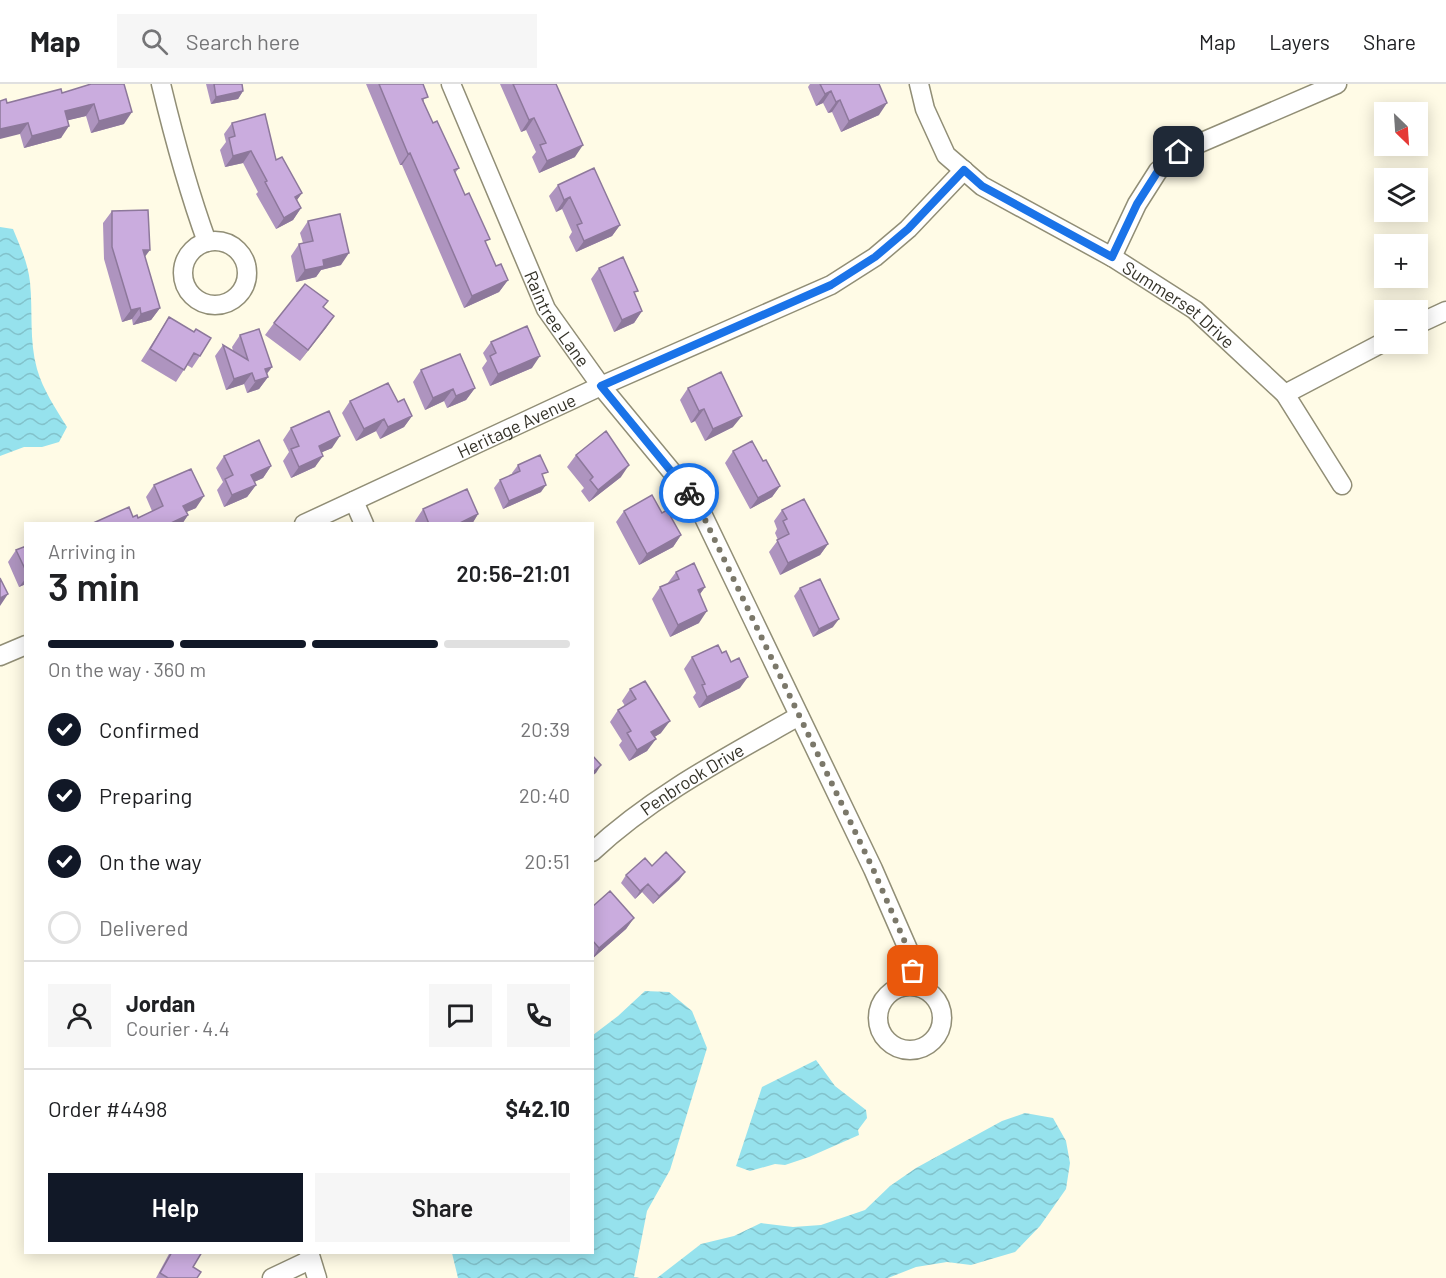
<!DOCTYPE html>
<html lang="en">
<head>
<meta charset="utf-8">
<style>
  :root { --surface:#fff; --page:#f6f6f6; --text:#202124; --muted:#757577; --line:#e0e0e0; --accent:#111827 }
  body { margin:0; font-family:Barlow,sans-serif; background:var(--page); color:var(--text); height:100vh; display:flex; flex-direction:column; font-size:22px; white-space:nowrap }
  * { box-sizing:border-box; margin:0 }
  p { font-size:20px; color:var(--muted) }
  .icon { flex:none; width:33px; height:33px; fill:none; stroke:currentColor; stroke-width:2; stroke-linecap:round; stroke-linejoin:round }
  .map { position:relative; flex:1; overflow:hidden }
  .sheet { position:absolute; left:24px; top:438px; width:570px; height:732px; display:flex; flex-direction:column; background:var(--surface); border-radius:0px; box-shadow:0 3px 15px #0003 }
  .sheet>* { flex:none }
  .needle { width:39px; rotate:155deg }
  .buttons { position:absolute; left:1374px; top:18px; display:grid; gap:12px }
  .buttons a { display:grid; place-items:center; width:54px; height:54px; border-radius:0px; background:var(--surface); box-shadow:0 3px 15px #0003; font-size:30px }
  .pin { position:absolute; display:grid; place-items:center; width:51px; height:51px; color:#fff; margin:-26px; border-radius:12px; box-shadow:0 3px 9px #0006 }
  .courier { position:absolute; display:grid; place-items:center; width:60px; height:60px; margin:-30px; border:4px solid #1a73e8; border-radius:50%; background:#fff; color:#222; box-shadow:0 2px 8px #0007 }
  .headline em { font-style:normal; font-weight:600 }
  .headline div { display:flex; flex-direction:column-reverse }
  .headline { display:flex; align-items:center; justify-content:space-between; height:102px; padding:0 24px }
  h1 { font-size:39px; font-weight:600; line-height:45px }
  .bar { display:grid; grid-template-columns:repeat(4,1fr); gap:9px 6px; align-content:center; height:72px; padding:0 24px }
  .bar i { height:8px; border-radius:4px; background:var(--line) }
  .bar .selected { background:var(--accent) }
  .bar p { grid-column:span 4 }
  .line { display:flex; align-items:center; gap:15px; padding:0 24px; border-top:2px solid var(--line) }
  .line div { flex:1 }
  .round { display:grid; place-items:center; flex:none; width:63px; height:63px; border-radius:0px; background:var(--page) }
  ol { padding:0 24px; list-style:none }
  li { display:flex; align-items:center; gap:18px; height:66px }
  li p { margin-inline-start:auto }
  li .icon { padding:6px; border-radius:50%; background:var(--accent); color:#fff; stroke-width:4 }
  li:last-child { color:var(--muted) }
  li i { width:33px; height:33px; border:3px solid var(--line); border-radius:50% }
  .action { display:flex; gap:12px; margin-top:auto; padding:12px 24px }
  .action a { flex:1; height:69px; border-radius:0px; background:var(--accent); color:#fff; font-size:24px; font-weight:600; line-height:69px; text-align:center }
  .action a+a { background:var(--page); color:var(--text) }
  header { display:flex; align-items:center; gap:36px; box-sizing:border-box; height:84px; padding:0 30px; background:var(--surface); border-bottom:2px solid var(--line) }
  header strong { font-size:28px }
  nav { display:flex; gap:33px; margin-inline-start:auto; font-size:21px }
  .search { width:420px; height:54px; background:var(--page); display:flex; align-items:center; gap:15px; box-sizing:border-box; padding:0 21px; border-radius:0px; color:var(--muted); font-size:22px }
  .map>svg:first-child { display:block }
</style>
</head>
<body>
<header>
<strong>Map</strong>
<div class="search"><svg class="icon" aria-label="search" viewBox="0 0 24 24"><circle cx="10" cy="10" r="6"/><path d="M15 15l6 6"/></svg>Search here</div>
<nav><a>Map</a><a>Layers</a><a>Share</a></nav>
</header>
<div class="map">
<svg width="1446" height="1194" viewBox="0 0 1446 1194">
  <defs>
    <pattern id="water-waves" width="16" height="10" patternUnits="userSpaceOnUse" patternTransform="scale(1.5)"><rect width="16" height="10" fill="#96e2ed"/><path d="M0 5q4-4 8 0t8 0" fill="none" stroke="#82c2cb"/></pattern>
  </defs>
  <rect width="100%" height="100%" fill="#fffbe6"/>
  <!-- water -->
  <path fill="url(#water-waves)" d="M0,143l13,2c7,17 15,34 17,53 3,29 -1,58 7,87 6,21 19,40 30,58l-8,15 -17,5h-18l-24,9z
    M645,907l24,1 23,19 15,37 -37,122 -23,41 -13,66 6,1h-182l-6,-25 140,-1 1,-217 25,-19z
    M816,976l19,26 31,24 1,8 -9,12 1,5 -50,22 -24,8 -10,-1 -25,7 -14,-5 26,-79z
    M1025,1029l28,5 13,23 4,22 -4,26 -26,37 -25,26 -44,13 -24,-3 -31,5 -28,11h-231l44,-34 33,-8 27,-13 32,4 28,-2 44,-15 25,-24 26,-18 86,-47z"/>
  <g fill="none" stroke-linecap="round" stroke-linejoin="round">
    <defs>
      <g id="street">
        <path d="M161,0c13,54 27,106 46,158"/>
        <path id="s1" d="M451,0l95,225 55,77 95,115 177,368 38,87 3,29"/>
        <path id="s2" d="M919,0l6,25 21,46 36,31 130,71 83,53 90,84 57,91"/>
        <circle cx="215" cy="189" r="32"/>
        <path d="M1112,173l25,-53 21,-33 21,-19 158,-68"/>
        <path d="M1418,240l28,-13"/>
        <path d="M1285,310l99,-52"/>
        <path d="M354,417l10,23"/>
        <path id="s3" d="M304,440l297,-138 230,-101 44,-28 33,-28 56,-59"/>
        <path d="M0,572l26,-11"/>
        <path id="s4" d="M592,768c61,-57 135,-95 207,-136"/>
        <circle cx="910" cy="934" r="32"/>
        <path d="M309,1168l8,26"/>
        <path d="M272,1194l38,-18"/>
      </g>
    </defs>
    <!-- street casing -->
    <use href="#street" stroke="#918e76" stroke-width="21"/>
    <!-- street -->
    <use href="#street" stroke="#fff" stroke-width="18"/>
  </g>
  <!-- wall -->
  <path fill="#ae94bf" d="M91,0l33,40 -33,9 -5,-17 -18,4 -7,18 -37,10 -4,-14 -13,-31 55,-10z
    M206,0h36l1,7 -5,8 -27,5z
    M366,0h57l1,19 9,20 26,45 -4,5 41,93 12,14 -9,12 -35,16 -62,-143h-2z
    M500,0h56l19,73 -36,16 -7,-16 4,-5 -10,-22 -5,2z
    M810,0h69v31l-38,17 -9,-20 -4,1 -5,-10 -7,3 -8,-19z
    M232,39l44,37 26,33 -5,7 4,8 -8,12 -17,9 -20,-35 2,-2 -15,-29 -18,4 -5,-17 6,-8 -2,-8z
    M558,101l62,40 -8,11 -36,16 -7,-15 3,-5 -10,-23 -6,3 -7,-16z
    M112,127l33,46 15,51 -9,12 -18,5 -1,-6 -10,3 -18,-63 -1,-36z
    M308,137l33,44 -20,5 -5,7 -20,5 -5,-26 8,-12 4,-1 -3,-10z
    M599,184l36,27 7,16 -8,12 -20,9 -23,-53z
    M323,224l11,8 -34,45 -35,-26 9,-12z
    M169,233l31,39 -8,12 -5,-3 -11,17 -35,-21z
    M240,251l32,32 -5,7 1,3 -9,12 -12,4 -3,-9 -18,6 -11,-34 8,-11 10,6 -1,-4z
    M491,258l41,26 -42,18 -8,-18 5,-7 -4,-8z
    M421,286l54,18 -9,12 -19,8 -3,-7 -19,9 -12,-28z
    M688,304l45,39 -28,14 -10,-20 -4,2 -11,-23z
    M350,317l48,1 14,14 -8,11 -24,12 -4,-8 -20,10 -14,-28z
    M291,344l41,20 -10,4 -7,15 -24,11 -8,-17 6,-9 -6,-12z
    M733,367l30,10 17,25 -8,11 -22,12 -25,-46z
    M576,371l45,22 -32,25 -8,-11 3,-3 -17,-21z
    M224,372l47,10 -8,12 -9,4 2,3 -9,12 -23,10 -7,-17 6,-8 -7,-14z
    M518,381l25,13 -2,14 -38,17 -9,-21 6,-8 13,-5 -1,-2z
    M154,401l42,23 -10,4 2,3 -6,9h-91l42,-7 5,1 14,-7 -6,-14z
    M423,425l55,5 -6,10h-56l-1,-3z
    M782,426l46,34 -8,11 -40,20 -11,-23 9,-12 -3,-7 2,-4 -3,-8z
    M624,427l38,2 19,22 -8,12 -34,18 -23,-43z
    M26,462v38l-7,3 -11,-25 8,-12z
    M676,488l29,15 -5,7 -1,29 -29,14 -18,-38 8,-12 7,-3z
    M800,504l33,39 -20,10 -19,-41z
    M722,569l18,35 -41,20 -6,-11 3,-4 -12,-24 8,-12z
    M630,605l31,44 -7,4 -7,14 -18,10 -10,-16 3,-4 -12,-19 8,-12 7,-4 -3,-5z
    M652,782l33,6 -6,8 -26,24 -11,-12 -7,7 -14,-16 5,-8z
    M592,823l42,11 -8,11 -34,30z
    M170,1168h32l-9,15 4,11h-41z"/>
  <!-- shaded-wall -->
  <path fill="#8d789b" d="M243,7l-5,8 -27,5 5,-7z
    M831,7l-8,12 -7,3 9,-12z
    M840,16l-8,12 -4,1 8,-11z
    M887,19l-8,12 -38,17 8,-11z
    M94,20l-8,12 -29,7 8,-12z
    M132,28l-8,12 -33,9 8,-12z
    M534,34l-8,12 -5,2 8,-12z
    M28,39l-8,11 -20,5v-10z
    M69,42l-8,12 -37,10 8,-12z
    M583,61l-8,12 -36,16 8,-12z
    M251,67l-8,12 -18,4 8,-11z
    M410,69l-8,12h-2l8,-11z
    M302,109l-8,11 1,-7z
    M570,113l-8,12 -6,3 8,-12z
    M301,124l-8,12 -17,9 8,-11z
    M620,141l-8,11 -36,16 8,-11z
    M143,166h7l-9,12z
    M349,169l-8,12 -20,5 -5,7 -20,5 9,-12 18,-10z
    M508,196l-9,12 -35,16 8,-12z
    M140,224l-8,11 -10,3 9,-12z
    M160,224l-9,12 -18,5 8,-11z
    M642,227l-8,12 -20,9 8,-12z
    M334,232l-8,12 -26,33 8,-11z
    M540,272l-8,12 -42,18 8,-12z
    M272,283l-9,11 5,-1 -9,12 -12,4 18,-24z
    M252,289l-8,11 -18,6 8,-11z
    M475,304l-9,12 -19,8 9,-12z
    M453,305l-9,12 -19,9 8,-12z
    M704,325l-9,12 -4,2 8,-12z
    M412,332l-8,11 -24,12 8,-12z
    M742,332l-9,11 -28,14 8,-12z
    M384,335l-8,12 -20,10 8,-12z
    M340,352l-8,12 -21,9 8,-11z
    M323,372l-8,11 -24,11 8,-11z
    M629,381l-8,12 -32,25 9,-12z
    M271,382l-8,12 -20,9 8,-12z
    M256,401l-9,12 -23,10 8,-12z
    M546,401l-5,7 -38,17 6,-8z
    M780,402l-8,11 -22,12 8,-11z
    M204,412l-8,12 -21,9 8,-11z
    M478,430l-6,10h-14z
    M188,431l-6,9h-13z
    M681,451l-8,12 -34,18 8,-11z
    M828,460l-8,11 -40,20 8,-12z
    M26,494v6l-7,3z
    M705,503l-8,11 1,-8z
    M8,510l-8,12v-8z
    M707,527l-8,12 -29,14 8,-12z
    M839,535l-6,8 -20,10 6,-8z
    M748,593l-8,11 -41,20 8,-11z
    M670,637l-9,12 -18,11 8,-12z
    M656,655l-9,12 -18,10 8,-11z
    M601,681l-5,8 -4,3v-3z
    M685,788l-6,8 -26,24 6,-8z
    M648,800l-6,8 -7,7 5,-8z
    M634,834l-8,11 -34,30 7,-11z"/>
  <!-- building -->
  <path fill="#caacde" stroke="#8d789b" stroke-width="1.5" d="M91,0h33l8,28 -33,9 -5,-17 -29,7 4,15 -37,10 -4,-13 -28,6v-28l6,-2 1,4 54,-14 1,4z
    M214,0h28l1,7 -27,6z
    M379,0h44l5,13 -6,2 11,24 4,-2 22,47 -5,2 11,25 4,-2 21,46 -5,2 11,25 5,-2 7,16 -36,16 -62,-143 -2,1z
    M513,0h43l27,61 -36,16 -7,-16 6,-2 -12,-25 -5,2z
    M820,0h59l8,19 -38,18 -9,-21 -4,2 -5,-11 -6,3z
    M265,30l11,46 6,-3 20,36 -7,4 6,11 -17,10 -19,-36 2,-1 -16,-30 -18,5 -4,-18 6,-2 -3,-13z
    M594,84l26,57 -36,16 -7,-16 5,-2 -12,-26 -6,3 -6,-15z
    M148,126l2,40h-7l17,58 -19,6 -1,-6 -9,2 -19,-63v-36z
    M340,130l9,39 -26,7 1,6 -19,4 -6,-26 14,-3 -5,-20z
    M623,173l15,34 -4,1 8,19 -20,9 -23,-52z
    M305,200l23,17 -5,6 11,9 -26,34 -34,-27z
    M169,233l25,15 2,-3 15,9 -11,18 -6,-3 -10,17 -34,-21z
    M527,242l13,30 -42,18 -8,-18 6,-3 -5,-11z
    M259,245l13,38 -7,2 3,8 -13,4 -3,-8 -18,6 -11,-34 25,15 -8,-25z
    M460,270l15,34 -19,8 -3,-7 -20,9 -12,-28z
    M721,288l21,44 -29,13 -9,-20 -5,2 -11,-23z
    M388,299l10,19 6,-3 8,17 -24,11 -4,-8 -20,10 -14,-28z
    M329,327l11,25 -21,10 4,10 -24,11 -8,-18 8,-3 -8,-18z
    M606,347l23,34 -31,25 -8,-10 3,-3 -17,-22z
    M259,356l12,26 -20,9 5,10 -24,10 -7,-16 8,-4 -9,-19z
    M752,357l11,20 3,-1 14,26 -22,12 -25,-47z
    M540,371l8,17 -6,2 4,11 -37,16 -9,-21 20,-9 -2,-6z
    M191,385l13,27 -21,10 5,9 -19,9h-78l38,-17 4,10 4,-2 1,3 25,-12 -9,-21z
    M467,405l11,25 -20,10h-29l-6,-15z
    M652,411l10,18 5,-3 14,25 -34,19 -23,-43z
    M804,415l24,45 -40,19 -11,-23 12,-6 -6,-13 4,-2 -5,-9z
    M26,462v25l-10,-21z
    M694,479l11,24 -7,3 9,21 -29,14 -18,-38 19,-8 -3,-7z
    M0,494l8,16 -8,4z
    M820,495l19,40 -20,10 -19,-41z
    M718,561l4,8 4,-2 5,11 8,-4 9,19 -41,20 -5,-12 3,-1 -13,-27z
    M645,597l25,40 -19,11 5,7 -19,11 -10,-17 4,-2 -13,-21 18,-11 -6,-10z
    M592,671l9,10 -9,8z
    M666,768l19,20 -26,24 -11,-12 -8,7 -14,-16 19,-17 7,8z
    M610,807l24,27 -35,30 -7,-8v-33z
    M172,1168h30l-9,15 8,5 -4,6h-29l-8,-5z"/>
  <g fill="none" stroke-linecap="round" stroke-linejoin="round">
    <!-- done -->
    <path stroke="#7b786a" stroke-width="6" stroke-dasharray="0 10.8" d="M689,409l7,8 177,368 38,87 2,15"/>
    <!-- route -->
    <path stroke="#1a73e8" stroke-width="8" d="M689,409l-88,-107 230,-101 44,-28 33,-28 56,-59 18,16 130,71 25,-53 21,-33 21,-19"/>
  </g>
  <g text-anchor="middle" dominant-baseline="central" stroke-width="4.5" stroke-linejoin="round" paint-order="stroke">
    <!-- street labels -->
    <g font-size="18" fill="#343228" stroke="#fff">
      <text stroke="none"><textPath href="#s2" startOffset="354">Summerset Drive</textPath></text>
      <text stroke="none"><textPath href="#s1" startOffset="258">Raintree Lane</textPath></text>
      <text stroke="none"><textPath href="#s3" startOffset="234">Heritage Avenue</textPath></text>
      <text stroke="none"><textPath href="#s4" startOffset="124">Penbrook Drive</textPath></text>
    </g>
  </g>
</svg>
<div class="buttons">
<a><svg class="needle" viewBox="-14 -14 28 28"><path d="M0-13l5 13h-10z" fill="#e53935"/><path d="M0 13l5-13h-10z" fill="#757577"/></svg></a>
<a><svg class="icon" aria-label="layers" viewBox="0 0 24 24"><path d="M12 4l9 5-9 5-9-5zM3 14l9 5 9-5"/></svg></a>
<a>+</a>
<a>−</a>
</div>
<div class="pin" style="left:913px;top:887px;background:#ea580c"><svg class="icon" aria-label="bag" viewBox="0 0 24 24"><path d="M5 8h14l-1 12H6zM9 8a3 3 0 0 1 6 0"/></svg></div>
<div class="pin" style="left:1179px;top:68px;background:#1f2937"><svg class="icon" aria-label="home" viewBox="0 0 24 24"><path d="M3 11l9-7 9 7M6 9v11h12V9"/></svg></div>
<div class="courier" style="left:689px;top:409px"><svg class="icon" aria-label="bike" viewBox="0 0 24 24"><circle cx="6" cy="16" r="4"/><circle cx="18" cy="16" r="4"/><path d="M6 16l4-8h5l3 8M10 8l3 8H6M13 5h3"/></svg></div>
<section class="sheet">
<div class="headline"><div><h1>3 min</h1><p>Arriving in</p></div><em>20:56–21:01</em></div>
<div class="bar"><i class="selected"></i><i class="selected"></i><i class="selected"></i><i></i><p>On the way · 360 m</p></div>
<ol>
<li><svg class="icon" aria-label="check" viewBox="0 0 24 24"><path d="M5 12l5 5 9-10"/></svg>Confirmed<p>20:39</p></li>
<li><svg class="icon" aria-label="check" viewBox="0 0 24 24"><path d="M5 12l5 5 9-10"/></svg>Preparing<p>20:40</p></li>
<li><svg class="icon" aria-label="check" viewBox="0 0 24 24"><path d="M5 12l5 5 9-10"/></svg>On the way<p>20:51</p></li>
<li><i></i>Delivered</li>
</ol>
<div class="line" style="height:108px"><a class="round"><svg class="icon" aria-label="person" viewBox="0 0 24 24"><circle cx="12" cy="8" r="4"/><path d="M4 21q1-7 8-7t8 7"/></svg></a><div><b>Jordan</b><p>Courier · 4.4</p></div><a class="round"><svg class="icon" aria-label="chat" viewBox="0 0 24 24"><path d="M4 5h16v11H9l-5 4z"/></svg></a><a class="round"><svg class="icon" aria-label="phone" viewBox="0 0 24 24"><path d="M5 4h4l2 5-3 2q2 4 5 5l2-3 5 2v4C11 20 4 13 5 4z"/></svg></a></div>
<div class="line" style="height:78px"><div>Order #4498</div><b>$42.10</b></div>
<div class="action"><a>Help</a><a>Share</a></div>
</section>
</div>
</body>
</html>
